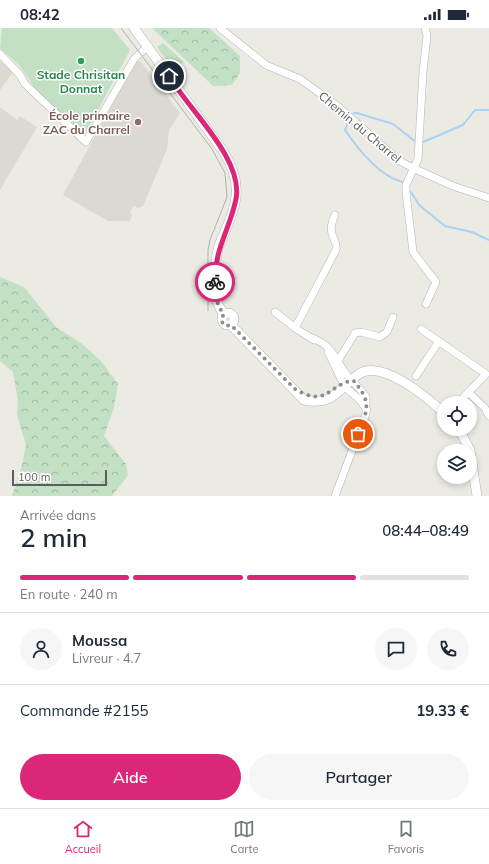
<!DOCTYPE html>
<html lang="fr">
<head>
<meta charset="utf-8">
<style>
  :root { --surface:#fff; --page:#f6f6f7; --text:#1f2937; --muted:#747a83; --line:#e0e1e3; --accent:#db2777 }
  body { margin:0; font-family:Mulish,sans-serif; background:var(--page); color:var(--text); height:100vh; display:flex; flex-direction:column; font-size:15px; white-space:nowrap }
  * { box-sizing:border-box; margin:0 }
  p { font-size:13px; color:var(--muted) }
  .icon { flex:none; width:22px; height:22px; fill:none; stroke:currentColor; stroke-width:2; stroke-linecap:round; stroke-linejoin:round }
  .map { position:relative; height:468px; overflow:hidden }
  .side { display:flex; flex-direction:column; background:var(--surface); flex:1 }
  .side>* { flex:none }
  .tools { position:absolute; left:437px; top:368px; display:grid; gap:8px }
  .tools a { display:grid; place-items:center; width:40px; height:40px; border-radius:50%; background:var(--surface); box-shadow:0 2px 6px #0003; font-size:20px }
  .scale { position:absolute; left:12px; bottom:10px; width:95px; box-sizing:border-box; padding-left:4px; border:2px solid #5b5d61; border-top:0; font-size:11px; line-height:14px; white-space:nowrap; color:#5b5d61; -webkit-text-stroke:3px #fff; paint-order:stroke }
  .pin { position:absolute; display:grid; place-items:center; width:34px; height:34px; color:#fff; margin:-17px; border:2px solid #fff; border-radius:50%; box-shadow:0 1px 4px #0007 }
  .courier { position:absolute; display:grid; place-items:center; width:40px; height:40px; margin:-20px; border:3px solid #db2777; border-radius:50%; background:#fff; color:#222; box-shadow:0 1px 5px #0007 }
  .head em { font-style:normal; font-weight:600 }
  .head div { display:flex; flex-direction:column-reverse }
  .head { display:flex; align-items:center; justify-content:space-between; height:68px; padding:0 20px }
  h1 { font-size:26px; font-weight:600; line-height:30px }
  .bar { display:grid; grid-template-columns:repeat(4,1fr); gap:6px 4px; align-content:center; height:48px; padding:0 20px }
  .bar i { height:5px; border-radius:3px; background:var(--line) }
  .bar .on { background:var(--accent) }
  .bar p { grid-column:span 4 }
  .line { display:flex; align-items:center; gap:10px; padding:0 20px; border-top:1px solid var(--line) }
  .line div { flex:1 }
  .round { display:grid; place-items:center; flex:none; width:42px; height:42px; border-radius:21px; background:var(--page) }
  .cta { display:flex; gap:8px; margin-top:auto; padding:8px 20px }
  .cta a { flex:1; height:46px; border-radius:24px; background:var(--accent); color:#fff; font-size:16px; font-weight:600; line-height:46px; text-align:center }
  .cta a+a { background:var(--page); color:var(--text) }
  .status { display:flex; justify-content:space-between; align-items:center; height:28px; padding:0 20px; background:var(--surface); direction:ltr }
  .status svg { height:11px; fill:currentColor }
  .tabs { display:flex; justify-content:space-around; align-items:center; height:56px; border-top:1px solid var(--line); background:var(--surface); font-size:11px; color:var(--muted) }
  .tabs a { display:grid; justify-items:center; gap:2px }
  .tabs .on { color:var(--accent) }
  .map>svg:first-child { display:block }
</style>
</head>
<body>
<div class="status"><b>08:42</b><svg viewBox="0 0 49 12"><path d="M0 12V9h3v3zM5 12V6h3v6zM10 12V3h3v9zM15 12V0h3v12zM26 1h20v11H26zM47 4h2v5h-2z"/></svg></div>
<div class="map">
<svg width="489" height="468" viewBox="0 0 489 468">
  <defs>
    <pattern id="forest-crowns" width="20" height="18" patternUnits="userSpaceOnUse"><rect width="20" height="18" fill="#c2e0c3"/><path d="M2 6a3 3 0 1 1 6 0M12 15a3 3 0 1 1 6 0" fill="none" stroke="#a1b9a2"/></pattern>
  </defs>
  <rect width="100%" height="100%" fill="#ebeae3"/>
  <!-- education -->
  <path fill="#dbd9d1" d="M0,33l13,11 -13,18z
    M136,33l5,1 39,51 -11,17 -2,19 -24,57 -5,2 -4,-2 -4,5 2,5 -2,5h-22l-45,-26z
    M0,79l17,13 3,-4 17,11 -37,63z"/>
  <!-- forest -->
  <path fill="url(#forest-crowns)" d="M152,0h57l31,28v17l-8,12 -19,1z
    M0,249l24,10 32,40 25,16 20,18 17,23 -4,23 -10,29 22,28 2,11 -16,21h-100l10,-31 4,-20 -9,-30 1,-14 -5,-29 -13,-11z"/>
  <!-- pitch -->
  <path fill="#c2e0c3" d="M2,0h110l18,22 -45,84 -47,-41 -18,-27 -20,-18z
    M163,15l21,19 -10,8 -17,-23z"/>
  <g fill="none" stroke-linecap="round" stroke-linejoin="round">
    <!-- stream -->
    <path stroke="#abd1f3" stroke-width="2" d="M354,85h3l36,11 23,18
      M348,94l-3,8c12,18 37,49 59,52
      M423,114l40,-17 12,-15h14
      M411,164l8,13 26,21 27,6 17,8"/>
    <defs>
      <path id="minor" d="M220,0l46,37 34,14 39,28 59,53 15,8 40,18 36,12
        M425,0l2,8 -4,36 -5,87 -12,26v7l7,60 23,30 -10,22
        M0,26l20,21 5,9 61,58 48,-83 14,-13
        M275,284l20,16 19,12
        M295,300l41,-78c2,-14 -11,-13 -1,-35
        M421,301l65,45 -28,29
        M310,309c21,8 22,16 34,34 5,8 16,17 22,26v17l-31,82
        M328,324l17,35 14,12 8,11
        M338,333l17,-28 6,-1 19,5 7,-5 6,-15
        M416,348l23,-35
        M469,365l16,15 4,8"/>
      <path id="tertiary" d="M134,0l89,123c9,14 15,29 13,46 -2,18 -11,33 -17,49 -4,14 -5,26 -4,40 0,11 2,20 9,28
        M222 291a6 6 0 1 1 12 0a6 6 0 1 1-12 0Z
        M231,297l73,75c31,6 34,-12 55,-26 23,-15 69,24 85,39
        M459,401l11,21 7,46"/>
    </defs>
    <!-- minor casing -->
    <use href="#minor" stroke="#b3b4b8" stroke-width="8"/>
    <!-- tertiary casing -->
    <use href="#tertiary" stroke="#b3b4b8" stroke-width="10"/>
    <!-- minor -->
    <use href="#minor" stroke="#fff" stroke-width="7"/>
    <!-- tertiary -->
    <use href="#tertiary" stroke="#fff" stroke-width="9"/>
    <!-- tram -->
    <path stroke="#b1b1b2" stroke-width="1" d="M121,0l91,121 13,24 2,24 -17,43 -2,10v61"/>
  </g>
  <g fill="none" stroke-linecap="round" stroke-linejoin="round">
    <!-- done -->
    <path stroke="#8d8e8e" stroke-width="4" stroke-dasharray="0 7.2" d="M215,254c0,12 1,23 9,32l-2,3v5l4,4 5,-1 64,64c32,19 32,-3 58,-9 19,22 15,29 5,54"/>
    <!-- route -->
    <path stroke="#db2777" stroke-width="5" d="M169,48c19,33 75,83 67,123 -6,30 -22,51 -21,83"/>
  </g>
  <!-- markers -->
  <circle fill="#2e9e5b" stroke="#fff" stroke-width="1.5" cx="81" cy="33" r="4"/>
  <circle fill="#8d6e63" stroke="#fff" stroke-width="1.5" cx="138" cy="94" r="4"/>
  <g text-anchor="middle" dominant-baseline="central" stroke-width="3" stroke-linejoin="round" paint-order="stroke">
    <!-- leisure labels -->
    <g font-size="12" font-weight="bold" fill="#27864d" stroke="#fff">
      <text x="81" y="46">Stade Chrisitan<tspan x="81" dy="14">Donnat</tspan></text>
    </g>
    <!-- education labels -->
    <g font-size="12" font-weight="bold" fill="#785e54" stroke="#fff" text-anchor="end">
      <text x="130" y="87">École primaire<tspan x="130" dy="14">ZAC du Charrel</tspan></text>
    </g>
    <!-- street labels -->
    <g font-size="12" fill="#5b5d61" stroke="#fff">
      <text transform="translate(360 99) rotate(40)">Chemin du Charrel</text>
    </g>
  </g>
</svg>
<div class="tools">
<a><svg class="icon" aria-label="locate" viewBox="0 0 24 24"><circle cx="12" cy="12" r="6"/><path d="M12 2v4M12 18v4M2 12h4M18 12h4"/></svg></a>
<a><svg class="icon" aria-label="layers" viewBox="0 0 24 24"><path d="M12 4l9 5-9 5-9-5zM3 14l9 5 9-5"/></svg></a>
</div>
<div class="scale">100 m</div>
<div class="pin" style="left:358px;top:406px;background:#ea580c"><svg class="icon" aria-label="bag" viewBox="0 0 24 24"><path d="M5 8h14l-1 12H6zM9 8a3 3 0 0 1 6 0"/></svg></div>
<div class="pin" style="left:169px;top:48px;background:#1f2937"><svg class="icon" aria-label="home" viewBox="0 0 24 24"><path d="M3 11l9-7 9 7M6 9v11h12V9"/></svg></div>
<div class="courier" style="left:215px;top:254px"><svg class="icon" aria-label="bike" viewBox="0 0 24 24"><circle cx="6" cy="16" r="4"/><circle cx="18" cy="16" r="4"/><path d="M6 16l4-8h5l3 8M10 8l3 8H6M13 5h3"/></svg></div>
</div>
<section class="side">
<div class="head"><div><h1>2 min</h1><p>Arrivée dans</p></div><em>08:44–08:49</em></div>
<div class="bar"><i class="on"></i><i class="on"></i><i class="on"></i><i></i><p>En route · 240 m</p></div>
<div class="line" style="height:72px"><a class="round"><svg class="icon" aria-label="person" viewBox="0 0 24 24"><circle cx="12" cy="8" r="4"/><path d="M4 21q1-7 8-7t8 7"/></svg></a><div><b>Moussa</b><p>Livreur · 4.7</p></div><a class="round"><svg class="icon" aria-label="chat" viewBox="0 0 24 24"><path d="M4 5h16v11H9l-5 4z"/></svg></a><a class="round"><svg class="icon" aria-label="phone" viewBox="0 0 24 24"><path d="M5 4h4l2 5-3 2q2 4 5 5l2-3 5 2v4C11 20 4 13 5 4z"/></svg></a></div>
<div class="line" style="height:52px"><div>Commande #2155</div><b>19.33 €</b></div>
<div class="cta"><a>Aide</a><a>Partager</a></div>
</section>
<nav class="tabs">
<a class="on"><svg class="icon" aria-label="home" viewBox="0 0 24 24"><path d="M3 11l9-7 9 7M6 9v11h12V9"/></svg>Accueil</a>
<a><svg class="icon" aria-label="map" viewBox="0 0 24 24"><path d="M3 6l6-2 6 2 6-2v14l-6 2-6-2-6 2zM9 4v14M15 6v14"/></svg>Carte</a>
<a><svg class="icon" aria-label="saved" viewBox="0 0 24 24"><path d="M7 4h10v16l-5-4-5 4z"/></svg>Favoris</a>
</nav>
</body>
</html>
